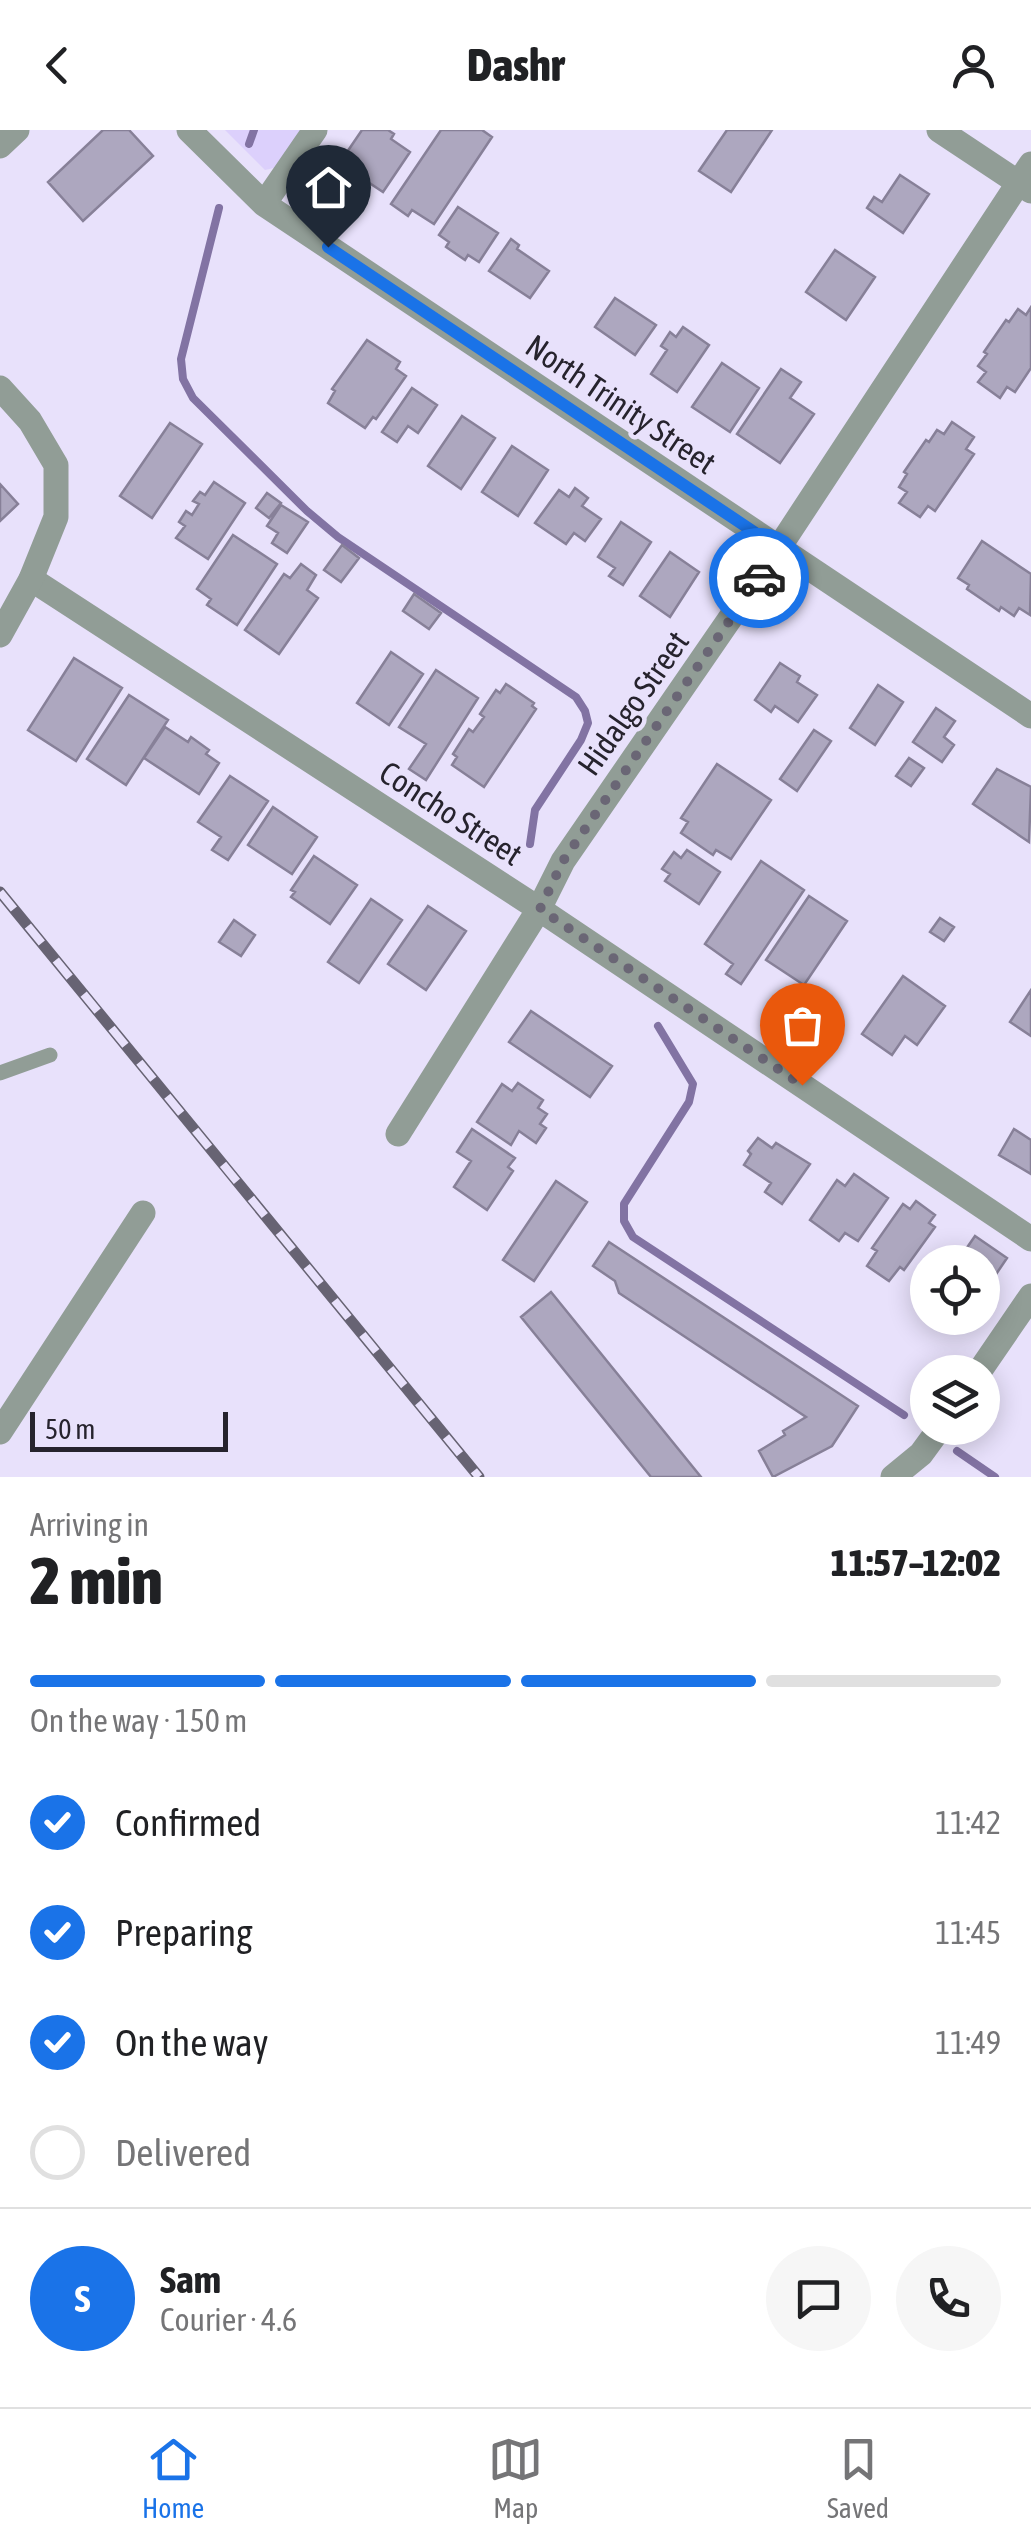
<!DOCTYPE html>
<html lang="en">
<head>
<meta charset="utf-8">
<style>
  :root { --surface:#fff; --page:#f6f6f6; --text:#202124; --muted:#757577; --line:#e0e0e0; --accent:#1a73e8 }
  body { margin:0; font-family:"Asap Condensed",sans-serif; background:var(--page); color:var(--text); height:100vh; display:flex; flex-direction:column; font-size:38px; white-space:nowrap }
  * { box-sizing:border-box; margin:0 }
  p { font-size:32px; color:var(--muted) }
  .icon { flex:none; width:55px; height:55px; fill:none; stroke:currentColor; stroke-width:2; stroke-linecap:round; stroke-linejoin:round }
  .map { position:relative; height:1347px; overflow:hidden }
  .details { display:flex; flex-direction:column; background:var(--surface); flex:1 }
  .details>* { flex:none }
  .fabs { position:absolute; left:910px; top:1115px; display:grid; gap:20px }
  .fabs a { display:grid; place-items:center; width:90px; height:90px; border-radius:50%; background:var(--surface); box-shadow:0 5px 25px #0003; font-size:50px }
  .scale { position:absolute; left:30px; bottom:25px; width:198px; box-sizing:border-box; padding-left:10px; border:5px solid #26232d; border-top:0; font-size:28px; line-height:35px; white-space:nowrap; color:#26232d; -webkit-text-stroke:8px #e8e1fb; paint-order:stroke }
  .pin { position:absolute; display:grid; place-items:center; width:85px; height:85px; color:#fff; margin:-102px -42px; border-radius:50% 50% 50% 0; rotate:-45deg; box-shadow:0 0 10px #0007 }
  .pin .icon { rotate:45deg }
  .courier { position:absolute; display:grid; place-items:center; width:100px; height:100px; margin:-50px; border:8px solid #1a73e8; border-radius:50%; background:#fff; color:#222; box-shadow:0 2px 12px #0007 }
  .overview em { font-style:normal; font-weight:800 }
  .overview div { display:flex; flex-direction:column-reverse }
  .overview { display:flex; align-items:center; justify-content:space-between; height:170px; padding:0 30px }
  h1 { font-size:65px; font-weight:800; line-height:75px }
  .bar { display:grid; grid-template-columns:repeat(4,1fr); gap:15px 10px; align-content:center; height:120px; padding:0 30px }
  .bar i { height:12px; border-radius:8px; background:var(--line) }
  .bar .selected { background:var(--accent) }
  .bar p { grid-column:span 4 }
  .line { display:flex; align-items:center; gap:25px; padding:0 30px; border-top:2px solid var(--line) }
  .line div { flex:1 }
  .round { display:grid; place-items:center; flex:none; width:105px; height:105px; border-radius:52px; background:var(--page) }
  ol { padding:0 30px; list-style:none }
  li { display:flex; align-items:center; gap:30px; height:110px }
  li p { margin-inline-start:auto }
  li .icon { padding:10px; border-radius:50%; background:var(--accent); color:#fff; stroke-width:4 }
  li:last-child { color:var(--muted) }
  li i { width:55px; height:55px; border:5px solid var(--line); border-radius:50% }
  header { display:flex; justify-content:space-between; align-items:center; height:130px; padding:0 30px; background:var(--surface); font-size:45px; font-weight:800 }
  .tab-bar { display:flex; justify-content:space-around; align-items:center; height:140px; border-top:2px solid var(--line); background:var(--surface); font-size:28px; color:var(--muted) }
  .tab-bar a { display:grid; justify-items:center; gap:5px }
  .tab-bar .selected { color:var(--accent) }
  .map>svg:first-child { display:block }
</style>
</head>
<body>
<header><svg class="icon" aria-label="back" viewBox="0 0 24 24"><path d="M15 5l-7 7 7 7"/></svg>Dashr<svg class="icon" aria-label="person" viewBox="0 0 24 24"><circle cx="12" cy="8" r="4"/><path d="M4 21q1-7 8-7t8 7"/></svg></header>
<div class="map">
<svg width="1031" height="1347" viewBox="0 0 1031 1347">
  <rect width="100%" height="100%" fill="#e8e1fb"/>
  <!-- green -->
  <path fill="#dcd0fc" d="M225,0h77l-24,37 -13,3z"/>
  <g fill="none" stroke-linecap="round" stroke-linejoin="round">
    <!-- stream -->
    <path stroke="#8273a3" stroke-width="8" d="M249,14l5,-14
      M219,78l-38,151 2,20 10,19 114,113 31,26 238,160 9,14 3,12 -7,17 -46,70 -5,34
      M658,896l35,58 -4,18 -65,102v17l9,16 271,178
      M957,1321l38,26"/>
  </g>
  <!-- building -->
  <path fill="#ada7bf" stroke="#878098" stroke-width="2.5" d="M103,0h26l24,26 -70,65 -35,-39z
    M362,0h26l6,4 -3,5 19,13 -27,40 -27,-18 3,-5 -16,-11z
    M441,0h41l10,7 -58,87 -22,-14 -4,6 -17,-12z
    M727,0h45l-41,62 -32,-21z
    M900,45l29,19 -26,39 -36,-25 7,-11 8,5z
    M458,77l40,26 -19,29 -11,-7 -3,5 -19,-13 3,-5 -10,-7z
    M511,109l8,6 -2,4 32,22 -19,27 -41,-27z
    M835,120l40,27 -29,43 -40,-28z
    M615,168l41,27 -21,30 -40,-28z
    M1031,177v61l-16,24 -8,-5 -7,11 -22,-16 8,-10 -8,-6 9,-12 -3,-2 22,-32 3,2 9,-13 8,6z
    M683,197l26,18 -32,47 -26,-18 16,-24 -6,-4 9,-14 6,5z
    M367,210l33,22 -4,7 10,7 -30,43 -3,-2 -8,11 -37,-25 7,-12 -3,-2z
    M722,233l37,25 -29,44 -38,-25z
    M781,239l20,13 -11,16 24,16 -34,49 -43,-29z
    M412,258l25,17 -19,28 -10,-7 -11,16 -15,-10z
    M462,286l33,22 -34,51 -33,-23z
    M952,292l22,15 -8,12 8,5 -39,57 -7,-5 -8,11 -21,-14 8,-11 -8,-5 8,-13 -3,-2 22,-32 3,2 8,-12 7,4z
    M170,293l32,21 -50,74 -32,-22z
    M512,316l36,24 -30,46 -36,-24z
    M214,352l31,21 -37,56 -32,-21 9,-12 -6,-4 7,-11 6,4 7,-11 -6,-3 7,-9 5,3z
    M0,354l18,20 -18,17z
    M575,358l13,10 -6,8 19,13 -16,22 -11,-8 -8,11 -31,-21 24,-33 10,7z
    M267,363l14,10 -12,15 -13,-10z
    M281,375l27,17 -21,31 -15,-10 6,-10 -11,-7z
    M621,392l30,20 -28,43 -14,-9 6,-8 -17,-11z
    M233,405l44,29 -40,61 -30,-20 4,-6 -14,-10z
    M982,411l49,33 -1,41 -11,-7 -5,8 -13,-9 -2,4 -32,-22 2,-4 -11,-7z
    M342,415l17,13 -18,24 -17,-12z
    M670,422l29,20 -29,45 -30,-21z
    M301,434l15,11 -9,15 11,8 -39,56 -34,-24 39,-56 6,4z
    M414,464l27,19 -12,16 -26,-18z
    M391,522l32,22 -34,51 -32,-22z
    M74,528l48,30 -46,73 -48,-31z
    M780,533l20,13 -3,6 20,13 -19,27 -23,-16 -4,6 -16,-12z
    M436,540l42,28 -52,82 -17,-11 17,-25 -27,-17z
    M506,554l28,19 -2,3 4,3 -52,78 -32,-22 5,-8 -4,-3 16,-25 4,3 11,-15 -4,-3 16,-24 4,3z
    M878,555l25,17 -28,43 -25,-17z
    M129,565l39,25 -42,65 -39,-26z
    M936,578l19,13 -11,16 10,8 -12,17 -29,-20z
    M165,597l23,15 3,-5 18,13 -3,4 13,9 -20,31 -55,-36z
    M814,600l17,11 -34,50 -17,-12z
    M909,628l15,10 -13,18 -15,-10z
    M717,634l54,36 -40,59 -15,-9 -3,5 -32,-22 7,-11 -7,-4z
    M997,639l34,18 -2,55 -56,-38z
    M230,646l38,25 -40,59 -16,-10 9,-13 -23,-15z
    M273,677l44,30 -25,37 -44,-29z
    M687,720l33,22 -21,32 -34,-23 5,-7 -8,-5 12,-17 7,6z
    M314,726l43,29 -27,39 -39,-27 4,-5 -4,-2z
    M761,731l43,29 -63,94 -15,-10 7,-10 -28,-20z
    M809,766l38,25 -43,64 -38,-25z
    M371,769l31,21 -43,63 -31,-21z
    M428,776l38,25 -40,59 -38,-26z
    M940,788l14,9 -10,14 -14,-9z
    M234,790l21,15 -14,21 -22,-14z
    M903,846l42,30 -28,39 -12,-9 -13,19 -30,-21z
    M1031,860v46l-21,-14z
    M531,881l81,55 -22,31 -81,-55z
    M518,953l25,17 -5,8 9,6 -7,10 6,4 -10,15 -17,-12 -8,14 -34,-23 25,-38 10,7z
    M472,999l43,29 -7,9 5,4 -26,39 -33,-23 17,-26 -14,-9z
    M1014,999l17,11v34l-32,-19z
    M758,1008l14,10 4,-5 34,21 -28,40 -17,-12 6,-9 -27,-18 7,-11 -3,-3z
    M854,1044l34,24 -30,43 -13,-8 -6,8 -29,-21 27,-40 8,6z
    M556,1051l31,21 -53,79 -31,-21z
    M916,1071l19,14 -6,8 6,4 -31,43 -4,-3 -11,14 -22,-15 10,-15 -5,-3 31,-44 7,5z
    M975,1106l32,22 -25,37v-33h-25z
    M609,1112l249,164 -26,40 -59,31 -14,-26 26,-16 -2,-4 23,-14 -187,-124 -4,-12 -22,-15z
    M551,1162l150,185h-50l-130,-160z"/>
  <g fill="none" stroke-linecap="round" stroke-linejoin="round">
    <!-- service -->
    <path stroke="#919d96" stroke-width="15" d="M0,943l50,-18"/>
    <!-- minor -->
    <path stroke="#919d96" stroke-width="25" d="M189,0l75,74 767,512
      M939,0l92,61
      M264,74l51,-74
      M31,449l508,330 492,330
      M398,1004l141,-225 24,-48 215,-312 253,-385
      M0,1302l143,-219"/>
    <!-- tertiary -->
    <path stroke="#919d96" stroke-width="25" d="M0,16l17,-16
      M0,258l30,33 26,44v52l-25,62 -31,56
      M979,1242l52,-76
      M893,1347l28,-23 19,-26"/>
    <defs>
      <path id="rail" d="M0,762l479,585"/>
    </defs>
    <!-- rail casing -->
    <use href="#rail" stroke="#676373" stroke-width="11"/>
    <!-- rail -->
    <use href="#rail" stroke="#e8e1fb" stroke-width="8" stroke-dasharray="22" stroke-linecap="butt"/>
  </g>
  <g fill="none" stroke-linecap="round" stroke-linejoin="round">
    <!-- done -->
    <path stroke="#6a6675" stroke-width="10" stroke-dasharray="0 18" d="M759,448l-196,283 -23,48 262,176"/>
    <!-- route -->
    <path stroke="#1a73e8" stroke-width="12" d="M328,117l450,301 -19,30"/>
  </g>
  <g text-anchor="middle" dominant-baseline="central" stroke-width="9" stroke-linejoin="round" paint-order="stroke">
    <!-- street labels -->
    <g font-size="32" fill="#26232d" stroke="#e8e1fb">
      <text transform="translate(621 274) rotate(34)">North Trinity Street</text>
      <text transform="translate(633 573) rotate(-55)">Hidalgo Street</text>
      <text transform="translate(451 683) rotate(33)">Concho Street</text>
    </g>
  </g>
</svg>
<div class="fabs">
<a><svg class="icon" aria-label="locate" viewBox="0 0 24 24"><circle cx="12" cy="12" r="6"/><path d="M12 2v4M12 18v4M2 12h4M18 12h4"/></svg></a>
<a><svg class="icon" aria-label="layers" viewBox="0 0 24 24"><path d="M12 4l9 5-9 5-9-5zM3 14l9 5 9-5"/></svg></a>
</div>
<div class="scale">50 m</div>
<div class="pin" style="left:802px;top:955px;background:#ea580c"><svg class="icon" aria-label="bag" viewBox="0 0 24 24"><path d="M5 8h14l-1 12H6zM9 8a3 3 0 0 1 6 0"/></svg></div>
<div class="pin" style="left:328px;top:117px;background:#1f2937"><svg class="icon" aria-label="home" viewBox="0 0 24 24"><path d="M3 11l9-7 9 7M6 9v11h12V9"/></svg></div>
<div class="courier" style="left:759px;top:448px"><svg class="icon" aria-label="car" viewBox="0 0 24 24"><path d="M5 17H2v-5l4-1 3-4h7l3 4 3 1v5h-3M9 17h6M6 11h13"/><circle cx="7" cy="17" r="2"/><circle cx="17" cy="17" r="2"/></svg></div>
</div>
<section class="details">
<div class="overview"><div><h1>2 min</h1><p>Arriving in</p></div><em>11:57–12:02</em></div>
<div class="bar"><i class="selected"></i><i class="selected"></i><i class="selected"></i><i></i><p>On the way · 150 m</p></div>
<ol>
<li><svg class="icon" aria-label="check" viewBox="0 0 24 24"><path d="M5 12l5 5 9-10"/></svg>Confirmed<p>11:42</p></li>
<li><svg class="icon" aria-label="check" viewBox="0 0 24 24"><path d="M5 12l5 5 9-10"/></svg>Preparing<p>11:45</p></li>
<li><svg class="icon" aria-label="check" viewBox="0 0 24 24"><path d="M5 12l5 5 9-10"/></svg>On the way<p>11:49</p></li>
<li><i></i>Delivered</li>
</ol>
<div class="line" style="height:180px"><b class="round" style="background:var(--accent);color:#fff">S</b><div><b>Sam</b><p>Courier · 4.6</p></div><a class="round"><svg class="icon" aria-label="chat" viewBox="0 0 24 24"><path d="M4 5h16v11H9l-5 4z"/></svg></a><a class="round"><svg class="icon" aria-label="phone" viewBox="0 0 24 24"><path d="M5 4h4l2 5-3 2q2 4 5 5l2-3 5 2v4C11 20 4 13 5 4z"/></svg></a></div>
</section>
<nav class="tab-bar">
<a class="selected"><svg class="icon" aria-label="home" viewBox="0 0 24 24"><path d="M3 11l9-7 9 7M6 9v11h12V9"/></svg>Home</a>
<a><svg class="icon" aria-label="map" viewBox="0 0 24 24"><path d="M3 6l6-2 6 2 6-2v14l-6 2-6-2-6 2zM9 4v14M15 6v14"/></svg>Map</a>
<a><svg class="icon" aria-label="saved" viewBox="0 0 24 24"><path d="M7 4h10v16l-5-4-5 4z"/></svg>Saved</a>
</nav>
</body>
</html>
